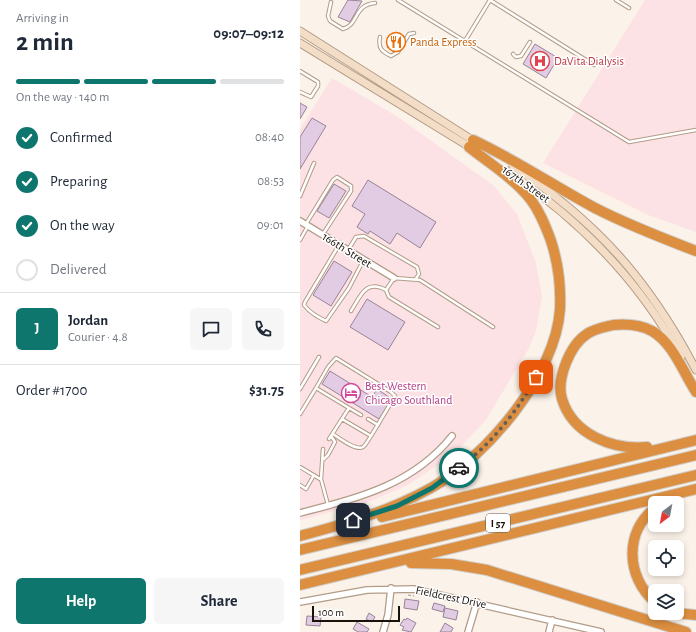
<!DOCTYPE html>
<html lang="en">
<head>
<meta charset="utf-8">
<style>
  :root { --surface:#fff; --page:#f6f6f7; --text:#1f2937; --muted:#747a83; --line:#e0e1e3; --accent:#0f766e }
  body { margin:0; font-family:"Alegreya Sans",sans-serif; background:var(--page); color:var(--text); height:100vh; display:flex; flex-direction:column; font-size:15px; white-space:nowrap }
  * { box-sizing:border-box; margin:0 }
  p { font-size:13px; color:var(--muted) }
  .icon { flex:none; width:22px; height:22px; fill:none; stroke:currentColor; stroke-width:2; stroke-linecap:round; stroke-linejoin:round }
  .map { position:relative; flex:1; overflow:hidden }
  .details { display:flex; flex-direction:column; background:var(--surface); width:300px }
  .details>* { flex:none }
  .needle { width:26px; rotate:212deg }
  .buttons { position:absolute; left:348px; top:496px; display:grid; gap:8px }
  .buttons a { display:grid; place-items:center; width:36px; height:36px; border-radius:6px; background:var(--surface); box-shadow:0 2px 6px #0003; font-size:20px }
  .scale { position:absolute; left:12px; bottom:10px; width:88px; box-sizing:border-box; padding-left:4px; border:2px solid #19120a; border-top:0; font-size:11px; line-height:14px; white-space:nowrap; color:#19120a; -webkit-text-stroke:3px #fff; paint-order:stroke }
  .pin { position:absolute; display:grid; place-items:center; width:34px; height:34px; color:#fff; margin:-17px; border-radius:8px; box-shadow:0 2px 6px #0006 }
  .courier { position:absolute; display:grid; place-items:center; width:40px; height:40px; margin:-20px; border:3px solid #0f766e; border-radius:50%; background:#fff; color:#222; box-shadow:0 1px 5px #0007 }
  .head em { font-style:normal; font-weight:600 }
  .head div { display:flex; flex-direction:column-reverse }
  .head { display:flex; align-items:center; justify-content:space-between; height:68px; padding:0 16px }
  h1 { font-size:26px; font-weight:600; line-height:30px }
  .bar { display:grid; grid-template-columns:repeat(4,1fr); gap:6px 4px; align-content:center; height:48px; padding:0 16px }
  .bar i { height:5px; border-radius:3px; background:var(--line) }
  .bar .on { background:var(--accent) }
  .bar p { grid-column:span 4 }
  .line { display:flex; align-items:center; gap:10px; padding:0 16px; border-top:1px solid var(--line) }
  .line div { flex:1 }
  .round { display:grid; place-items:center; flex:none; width:42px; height:42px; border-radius:6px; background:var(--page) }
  ol { padding:0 16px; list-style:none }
  li { display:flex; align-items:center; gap:12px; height:44px }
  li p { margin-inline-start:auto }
  li .icon { padding:4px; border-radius:50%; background:var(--accent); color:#fff; stroke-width:4 }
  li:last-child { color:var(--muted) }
  li i { width:22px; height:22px; border:2px solid var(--line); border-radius:50% }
  .cta { display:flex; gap:8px; margin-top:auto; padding:8px 16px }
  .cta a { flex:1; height:46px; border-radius:6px; background:var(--accent); color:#fff; font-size:16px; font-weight:600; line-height:46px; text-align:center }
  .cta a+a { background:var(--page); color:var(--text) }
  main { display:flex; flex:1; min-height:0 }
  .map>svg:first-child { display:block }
</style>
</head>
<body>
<main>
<section class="details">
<div class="head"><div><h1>2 min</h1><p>Arriving in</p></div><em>09:07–09:12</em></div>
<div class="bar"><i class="on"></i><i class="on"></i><i class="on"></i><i></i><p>On the way · 140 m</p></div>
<ol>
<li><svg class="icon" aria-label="check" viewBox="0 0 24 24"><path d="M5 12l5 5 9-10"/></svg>Confirmed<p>08:40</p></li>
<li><svg class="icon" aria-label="check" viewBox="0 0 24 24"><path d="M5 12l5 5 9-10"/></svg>Preparing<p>08:53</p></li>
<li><svg class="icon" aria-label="check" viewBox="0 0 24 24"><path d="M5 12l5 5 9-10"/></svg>On the way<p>09:01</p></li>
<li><i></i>Delivered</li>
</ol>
<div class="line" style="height:72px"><b class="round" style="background:var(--accent);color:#fff">J</b><div><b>Jordan</b><p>Courier · 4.8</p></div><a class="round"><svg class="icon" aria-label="chat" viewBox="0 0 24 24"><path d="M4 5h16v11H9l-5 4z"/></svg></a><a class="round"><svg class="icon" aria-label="phone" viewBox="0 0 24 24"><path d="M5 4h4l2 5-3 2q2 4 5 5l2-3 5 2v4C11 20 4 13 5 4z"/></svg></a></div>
<div class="line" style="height:52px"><div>Order #1700</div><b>$31.75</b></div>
<div class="cta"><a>Help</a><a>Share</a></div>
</section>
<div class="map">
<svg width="396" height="632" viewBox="0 0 396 632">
  <rect width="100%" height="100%" fill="#fbf2e9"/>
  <!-- industrial -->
  <path fill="#fde2e5" d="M345,0h51v232l-48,-17 -105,-52z
    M32,78l66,39 95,68 24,29 19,49 6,34 -6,34 -7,17 -43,72 -33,35 -47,31 -40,17 -66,17v-391z"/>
  <!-- building -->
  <path fill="#e2cce3" stroke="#988398" d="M48,0l14,1 -12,21 -12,-5z
    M96,32l9,5 -10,15 -8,-5z
    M235,44l23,14 -12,20 -23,-14z
    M0,103l7,4 -7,12z
    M12,118l14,8 -26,43v-32z
    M68,180l68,42 -16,26 -23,-15 -7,11 -20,-13 -2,3 -11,-7 8,-13 -13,-8z
    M34,184l12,7 -17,27 -12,-7z
    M34,261l18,11 -21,34 -18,-11z
    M67,299l38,23 -17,28 -38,-23z
    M30,371l42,26 5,-8 12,8 -2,3 3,2 -11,17 -57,-35z
    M105,599l14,2 -2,9 -13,-2z
    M134,603l11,3 -2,6 -11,-3z
    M145,608l13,3 -2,9 -13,-3z
    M69,613l6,4 -3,5 -6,-3z
    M7,616l14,1 -1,9 -14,-1z
    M107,618l9,5 -5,9 -9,-2 2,-3 -4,-2 4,-6 2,1z
    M57,622l12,7 -2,3h-9l-5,-3z
    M145,623l8,5 -2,4h-11z"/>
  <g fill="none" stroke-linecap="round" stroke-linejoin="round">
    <defs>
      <path id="lane" d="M98,0l231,142 67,-12
        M190,0l104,65
        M316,0l13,8
        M31,2l-3,14 2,5 13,8c16,-4 10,-24 32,-26
        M80,37c-2,11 1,14 11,19l7,-4 11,-18 5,-1
        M165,41l25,-41
        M213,54l3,3 5,-1 9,-14
        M0,71l18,11v4l-7,11 -11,-5
        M0,196l14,-33
        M6,224l27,-44 4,-3 14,9v5l-28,43
        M0,240l8,-14
        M39,245l-34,57 -1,3c6,8 14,12 22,16l23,-33 14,-27
        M48,250l8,-13 8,-1 53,31 2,7 -4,6
        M51,311c10,-16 15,-32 35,-21
        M138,327l-49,-30 -3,-7 8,-12 26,2 73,47
        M16,388l12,-21 8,-9 55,34 4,4 -24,40 -29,-17
        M0,389l19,-32
        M49,408l12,7
        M0,414l16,-26 33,20 -20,31
        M68,419l10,6
        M33,434c6,4 23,17 30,13 3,-2 6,-8 8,-11
        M23,449l-2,30 7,26
        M24,459l4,-4 7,-13 -4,-6
        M0,467l20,12
        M0,485l6,4 8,-14"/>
      <path id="street" d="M0,221l94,57
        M0,513c58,-15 113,-28 152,-77
        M0,602l67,-12 46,-1 188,43
        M83,632l5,-17 3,-27
        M168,632l9,-30
        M249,632l3,-12"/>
      <path id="secondary" d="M0,31l177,112
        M0,43l173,106
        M213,166c84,56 136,114 183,204
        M207,171c72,48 132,109 174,186"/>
      <path id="highway" d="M173,140c43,20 81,46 122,68 33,17 67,30 101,43
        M347,447c-34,3 -74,-12 -85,-48 -6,-20 8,-54 25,-65 7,-5 18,-7 26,-9 12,-1 28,0 39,6 21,12 31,41 44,61
        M355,508c-31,24 -29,69 0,94
        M82,517l314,-77
        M0,536c45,-12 90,-25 131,-48 55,-31 125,-113 129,-179 1,-24 -2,-48 -10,-71 -5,-13 -10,-26 -19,-38 -16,-21 -42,-37 -62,-53
        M0,550l396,-95
        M111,563l40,1 36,6 199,62
        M0,570l396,-95
        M0,585l396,-96
        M376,613l20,2"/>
    </defs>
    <!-- lane casing -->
    <use href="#lane" stroke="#b29c87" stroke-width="4.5"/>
    <!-- street casing -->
    <use href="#street" stroke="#b29c87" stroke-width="8"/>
    <!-- secondary casing -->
    <use href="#secondary" stroke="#b29c87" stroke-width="9"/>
    <!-- highway casing -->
    <use href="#highway" stroke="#d1d0ce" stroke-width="12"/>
    <!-- path -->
    <path stroke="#a0978f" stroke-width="1" stroke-dasharray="3 2" stroke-linecap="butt" d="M108,595l6,1"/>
    <!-- lane -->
    <use href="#lane" stroke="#fff" stroke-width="2.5"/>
    <!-- street -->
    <use href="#street" stroke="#fff" stroke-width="5.5"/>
    <!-- secondary -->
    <use href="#secondary" stroke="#f4ddc6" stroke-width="7"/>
    <!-- highway -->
    <use href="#highway" stroke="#dc8f40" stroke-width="10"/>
  </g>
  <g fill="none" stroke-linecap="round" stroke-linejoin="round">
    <!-- done -->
    <path stroke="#686058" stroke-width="4" stroke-dasharray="0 7.2" d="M159,468c32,-24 58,-56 77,-91"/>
    <!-- route -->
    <path stroke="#0f766e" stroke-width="5" d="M53,520l44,-14 35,-18 27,-20"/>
  </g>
  <!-- icons -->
  <defs>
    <symbol id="restaurant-ring" viewBox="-11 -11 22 22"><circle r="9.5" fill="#fff" stroke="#e8710a" stroke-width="1.5"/><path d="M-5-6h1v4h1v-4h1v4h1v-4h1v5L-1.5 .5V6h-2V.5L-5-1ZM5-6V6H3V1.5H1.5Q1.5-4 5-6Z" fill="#e8710a"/></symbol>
    <symbol id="hospital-ring" viewBox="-11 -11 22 22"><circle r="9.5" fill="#fff" stroke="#e0444e" stroke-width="1.5"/><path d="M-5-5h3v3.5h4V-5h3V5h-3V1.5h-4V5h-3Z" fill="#e0444e"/></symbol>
    <symbol id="hotel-ring" viewBox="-11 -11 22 22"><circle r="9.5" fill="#fff" stroke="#d1479c" stroke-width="1.5"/><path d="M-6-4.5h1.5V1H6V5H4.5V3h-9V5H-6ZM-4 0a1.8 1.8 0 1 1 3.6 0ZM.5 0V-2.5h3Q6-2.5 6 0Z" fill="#d1479c"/></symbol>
  </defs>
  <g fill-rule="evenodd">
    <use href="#restaurant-ring" x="85" y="31" width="22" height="22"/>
    <use href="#hospital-ring" x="229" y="50" width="22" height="22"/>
    <use href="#hotel-ring" x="40" y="382" width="22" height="22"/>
  </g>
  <g text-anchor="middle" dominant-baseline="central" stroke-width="3" stroke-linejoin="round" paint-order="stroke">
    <!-- shield labels -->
    <rect fill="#fff" stroke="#5e5954" stroke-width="1" x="186" y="514" width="24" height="18" rx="3"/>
    <g font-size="11" font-weight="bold" fill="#19120a">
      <text x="198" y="523">I 57</text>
    </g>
    <!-- food labels -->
    <g font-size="12" fill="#c56008" stroke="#fff" text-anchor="start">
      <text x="110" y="42">Panda Express</text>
    </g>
    <!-- health labels -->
    <g font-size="12" fill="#be3a42" stroke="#fff" text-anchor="start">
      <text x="254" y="61">DaVita Dialysis</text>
    </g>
    <!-- street labels -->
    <g font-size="12" fill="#19120a" stroke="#fff">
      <text transform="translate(226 184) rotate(35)">167th Street</text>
      <text transform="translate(47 250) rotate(32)">166th Street</text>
      <text transform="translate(151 597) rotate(12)">Fieldcrest Drive</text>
    </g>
    <!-- hotel labels -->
    <g font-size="12" fill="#b23c85" stroke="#fff" text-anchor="start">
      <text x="65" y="386">Best Western<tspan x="65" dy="14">Chicago Southland</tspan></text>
    </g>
  </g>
</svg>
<div class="buttons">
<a><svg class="needle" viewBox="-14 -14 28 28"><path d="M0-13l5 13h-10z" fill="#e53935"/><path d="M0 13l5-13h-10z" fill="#747a83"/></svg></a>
<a><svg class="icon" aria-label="locate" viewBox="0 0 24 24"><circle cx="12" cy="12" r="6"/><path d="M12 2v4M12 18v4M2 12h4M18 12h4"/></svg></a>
<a><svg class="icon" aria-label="layers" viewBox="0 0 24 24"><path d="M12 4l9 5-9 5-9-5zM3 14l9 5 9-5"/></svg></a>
</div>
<div class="scale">100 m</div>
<div class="pin" style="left:236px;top:377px;background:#ea580c"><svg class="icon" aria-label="bag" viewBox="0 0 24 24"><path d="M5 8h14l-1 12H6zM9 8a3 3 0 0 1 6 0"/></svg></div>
<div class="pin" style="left:53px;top:520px;background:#1f2937"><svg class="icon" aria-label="home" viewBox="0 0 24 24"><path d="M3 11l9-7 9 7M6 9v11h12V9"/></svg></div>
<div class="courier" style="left:159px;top:468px"><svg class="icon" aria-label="car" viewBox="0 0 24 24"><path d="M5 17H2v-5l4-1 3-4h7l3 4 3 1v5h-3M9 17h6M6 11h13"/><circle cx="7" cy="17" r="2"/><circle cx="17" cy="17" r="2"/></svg></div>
</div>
</main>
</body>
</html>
